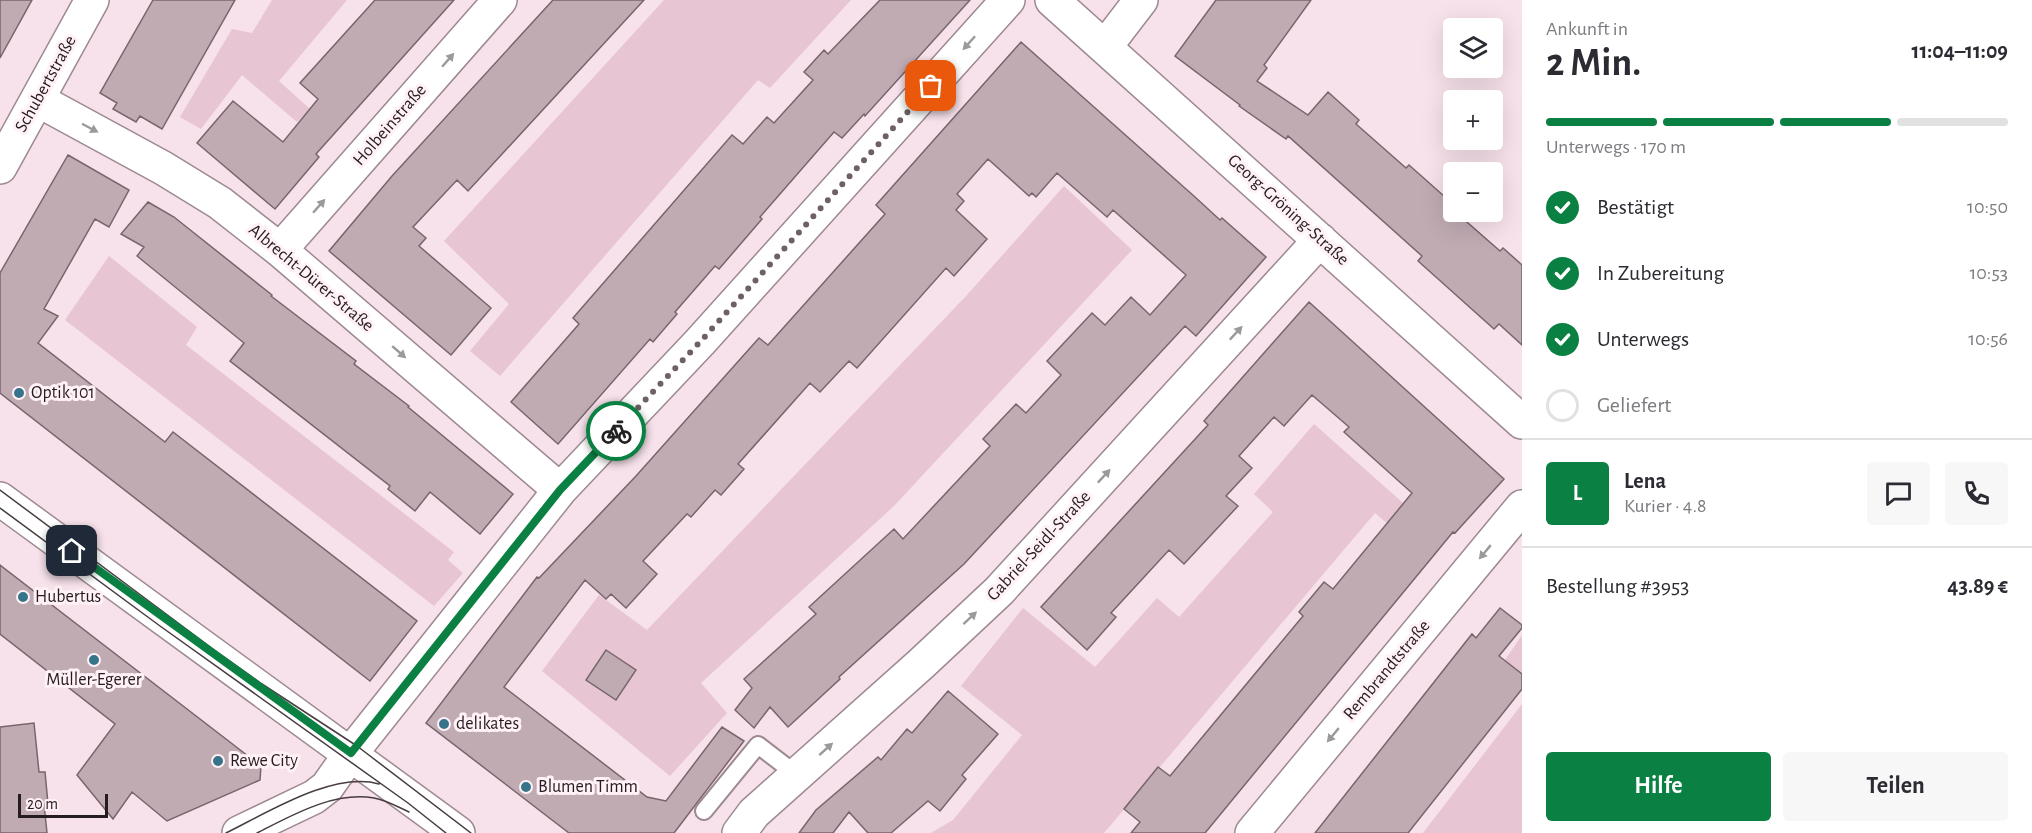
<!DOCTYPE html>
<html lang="de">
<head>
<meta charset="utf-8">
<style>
  :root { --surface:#fff; --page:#f7f7f7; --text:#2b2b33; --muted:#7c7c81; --line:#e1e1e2; --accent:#0b8043 }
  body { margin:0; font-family:"Alegreya Sans",sans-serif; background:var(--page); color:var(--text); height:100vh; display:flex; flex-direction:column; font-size:22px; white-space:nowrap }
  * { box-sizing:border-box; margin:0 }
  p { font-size:20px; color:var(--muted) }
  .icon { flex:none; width:33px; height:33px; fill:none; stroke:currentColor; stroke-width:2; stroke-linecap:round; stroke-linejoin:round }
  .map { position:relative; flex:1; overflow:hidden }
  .side { display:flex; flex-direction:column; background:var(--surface); width:510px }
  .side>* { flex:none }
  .controls { position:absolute; left:1443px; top:18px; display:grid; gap:12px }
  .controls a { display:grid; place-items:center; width:60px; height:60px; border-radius:6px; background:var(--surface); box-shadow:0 6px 24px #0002; font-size:30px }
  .scale { position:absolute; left:18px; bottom:15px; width:90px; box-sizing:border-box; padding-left:6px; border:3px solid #241c1f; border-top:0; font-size:16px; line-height:21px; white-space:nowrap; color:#241c1f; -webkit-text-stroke:4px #fff1f6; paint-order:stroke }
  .pin { position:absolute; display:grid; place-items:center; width:51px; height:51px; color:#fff; margin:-26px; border-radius:12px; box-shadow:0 3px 9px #0006 }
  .courier { position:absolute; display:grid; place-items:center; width:60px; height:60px; margin:-30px; border:4px solid #0b8043; border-radius:50%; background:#fff; color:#222; box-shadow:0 2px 8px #0007 }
  .head em { font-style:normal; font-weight:700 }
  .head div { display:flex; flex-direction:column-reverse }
  .head { display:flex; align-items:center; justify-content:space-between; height:102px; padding:0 24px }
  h1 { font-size:39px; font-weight:700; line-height:45px }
  .bar { display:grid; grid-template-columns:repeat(4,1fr); gap:9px 6px; align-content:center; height:72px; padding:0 24px }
  .bar i { height:8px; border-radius:4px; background:var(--line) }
  .bar .active { background:var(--accent) }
  .bar p { grid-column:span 4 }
  .line { display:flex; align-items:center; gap:15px; padding:0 24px; border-top:2px solid var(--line) }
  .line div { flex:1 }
  .round { display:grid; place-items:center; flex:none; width:63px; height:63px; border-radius:6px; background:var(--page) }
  ol { padding:0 24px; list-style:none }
  li { display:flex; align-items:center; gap:18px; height:66px }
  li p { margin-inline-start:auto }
  li .icon { padding:6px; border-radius:50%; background:var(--accent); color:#fff; stroke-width:4 }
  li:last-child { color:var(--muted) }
  li i { width:33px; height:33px; border:3px solid var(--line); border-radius:50% }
  .action { display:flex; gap:12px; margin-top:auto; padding:12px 24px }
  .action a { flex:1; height:69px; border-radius:6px; background:var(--accent); color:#fff; font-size:24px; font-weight:700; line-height:69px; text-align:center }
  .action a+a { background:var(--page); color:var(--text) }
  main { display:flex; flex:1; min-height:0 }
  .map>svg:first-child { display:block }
</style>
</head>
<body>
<main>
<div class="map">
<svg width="1522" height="833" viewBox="0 0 1522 833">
  <rect width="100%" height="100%" fill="#f7e1ea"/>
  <!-- green -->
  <path fill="#e7c5d2" d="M272,0h75l-68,81 31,28 -13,13 -55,-47 -41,54 -21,-12 52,-88 20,4z
    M664,0h187l-81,88 -12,-8 -258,296 -30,-25 39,-47 -65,-63z
    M1064,186l68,64 -238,256 -193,177 26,30 -57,63 -128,-105 57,-76 48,35 320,-335z
    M109,256l88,71 -11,18 268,207 -6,8 15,13 -29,33 -369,-286z
    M1314,424l97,86 -17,19 -19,-16 -271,320h-173l22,-13 69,-85 -61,-49 62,-78 72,59 62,-69 22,19 94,-105 -19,-18z
    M1522,635v38l-17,-13z
    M1522,704v129h-99z"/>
  <!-- building -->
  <path fill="#c0abb3" stroke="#78656c" stroke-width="1.5" d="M0,0h32l-32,58z
    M153,0h82l-73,129 -22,-13 -4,6 -23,-13 4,-6 -17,-10z
    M375,0h79l-138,154 3,3 -44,52 -78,-66 36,-42 50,41 35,-43 -18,-16z
    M553,0h91l-176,191 -11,-11 -44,47 13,11 -7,8 72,62 -40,47 -122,-104 63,-75z
    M880,0h90l-105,116 -1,-2 -22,24 -8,-6 -74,85 2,2 -43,50 -4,-3 -40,46 2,2 -24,28 -3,-3 -92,105 -47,-42 68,-78 -6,-6 159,-183 11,9 24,-27 7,6 39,-43 -9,-8 20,-22 4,4z
    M1216,0h95l-47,65 3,3 -10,13 51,34 20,-23 31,28 -3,4 50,44 3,-3 45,40v7h7l-2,3 41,36 3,-3 19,17v80l-23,-21 -5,5 -76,-68 4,-5 -134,-120 -2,3 -47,-33 1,-1 -65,-49z
    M1021,42l174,155 25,23 2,-2 44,39 -70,79 -11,-10 -221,238 -125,113 1,2 -52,48 -18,-20 -16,21 -19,-18 17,-22 -8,-9 72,-65 -7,-7 85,-78 9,10 87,-93 -7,-7 33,-35 10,9 35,-38 -14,-14 45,-48 13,12 26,-28 19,18 36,-40 -73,-65 -6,7 -50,-44 -21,24 -4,-4 -3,3 -41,-37 -31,35 7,7 -8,9 31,29 -33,37 -8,-8 -89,100 -8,-7 -29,31 -10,-9 -72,81 6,5 -23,26 -6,-5 -24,27 -4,-3 -44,47 14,13 -31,34 -15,-14 -5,5 -21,-19 -81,107 143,110 19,4 56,-74 22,14 -70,92h-105l-143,-110 111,-146 2,1 97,-102 123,-138 9,7 117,-131 -9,-9z
    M68,155l61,35 -20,37 -14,-8 -51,90 14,7 -20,27 127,99 8,-10 244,189 -47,60 -370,-288v-120z
    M148,202l26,15 98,78 -1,1 85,65 -2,3 55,42 -1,1 105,87 -33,40 -50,-42 -15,19 -27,-22 2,-3 -160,-125 14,-18 -107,-87 7,-9 -23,-13z
    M1309,302l195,177 -49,54 -2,-1 -248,301h-74l9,-11 -16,-13 34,-42 12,9 133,-160 -4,-4 25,-30 9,7 79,-96 -68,-61 5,-5 -37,-32 -28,31 -10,-9 -35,39 13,12 -26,28 12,10 -54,58 -15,-14 -58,63 5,4 -29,33 -46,-43 167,-182 -4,-4z
    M0,565l261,201 -1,14 -93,41 -35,-29 -19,27 -36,-44 38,-51 -115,-90z
    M1500,608l22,17v3l-23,28 23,18v15l-114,144h-93l157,-199 4,4z
    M606,650l30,20 -20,30 -30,-20z
    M948,691l50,43 -36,41 4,4 -26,32 -12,-10 -37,32h-23l-19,-21 -16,21h-34l17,-23 62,-53 3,3 26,-31 5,4z
    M34,723l5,49h6l3,32h-4l3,29h-47v-106z"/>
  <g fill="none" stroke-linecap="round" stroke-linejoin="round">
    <defs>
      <path id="lane" d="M704,811l54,-66 39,30"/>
      <path id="street" d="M1052,0l470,422
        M1105,47l36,-47
        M38,100l125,68 57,35 60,47 280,240
        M0,167l92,-167
        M280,250l220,-250
        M0,499l458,334
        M239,833l75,-36 13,-10 24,-34 209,-263 140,-148 308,-342
        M739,833l15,-20 167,-149 78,-73 321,-351
        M1252,833l270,-326"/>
    </defs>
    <!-- lane casing -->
    <use href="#lane" stroke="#9d8991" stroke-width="20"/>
    <!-- street casing -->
    <use href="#street" stroke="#9d8991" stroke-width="36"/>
    <!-- lane -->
    <use href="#lane" stroke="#fff" stroke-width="16"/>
    <!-- street -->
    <use href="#street" stroke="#fff" stroke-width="33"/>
    <!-- tram -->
    <path stroke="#483d42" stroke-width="1.5" d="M0,490l213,159 49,35 95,62 114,87
      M0,508l160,118 248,177 38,30
      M226,833c41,-20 107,-62 153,-49
      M257,833c34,-17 76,-42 117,-35 12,2 24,9 35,14"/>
  </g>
  <!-- one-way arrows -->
  <defs><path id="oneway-solid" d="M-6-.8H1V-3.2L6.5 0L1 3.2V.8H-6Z" transform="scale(1.5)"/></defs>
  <g fill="#9c999a">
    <use href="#oneway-solid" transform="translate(969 43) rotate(132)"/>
    <use href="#oneway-solid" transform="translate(448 60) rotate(-49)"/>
    <use href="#oneway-solid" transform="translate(90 128) rotate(28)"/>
    <use href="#oneway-solid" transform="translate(319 206) rotate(-49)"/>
    <use href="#oneway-solid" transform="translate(1236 333) rotate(-47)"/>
    <use href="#oneway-solid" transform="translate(399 352) rotate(41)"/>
    <use href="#oneway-solid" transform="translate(1104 476) rotate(-47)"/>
    <use href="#oneway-solid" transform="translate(1485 552) rotate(130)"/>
    <use href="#oneway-solid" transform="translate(970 618) rotate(-43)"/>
    <use href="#oneway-solid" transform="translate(1333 735) rotate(130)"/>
    <use href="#oneway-solid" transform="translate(826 749) rotate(-42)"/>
  </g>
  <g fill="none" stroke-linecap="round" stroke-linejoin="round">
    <!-- done -->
    <path stroke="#6e6166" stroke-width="6" stroke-dasharray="0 10.8" d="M616,431l84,-89 231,-256"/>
    <!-- route -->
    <path stroke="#0b8043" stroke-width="8" d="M72,551l279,202 209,-263 56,-59"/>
  </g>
  <!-- markers -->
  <g fill="#357489" stroke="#fff1f6" stroke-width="2">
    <circle cx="19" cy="393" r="6"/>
    <circle cx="23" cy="597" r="6"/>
    <circle cx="94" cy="660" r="6"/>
    <circle cx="444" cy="724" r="6"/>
    <circle cx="218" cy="761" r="6"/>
    <circle cx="526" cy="787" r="6"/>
  </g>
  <g text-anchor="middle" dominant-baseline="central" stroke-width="6" stroke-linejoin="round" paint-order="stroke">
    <!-- street labels -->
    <g font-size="18" fill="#241c1f" stroke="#fff1f6">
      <text transform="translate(46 84) rotate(-61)">Schubertstraße</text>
      <text transform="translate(390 125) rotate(-49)">Holbeinstraße</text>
      <text transform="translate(1288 210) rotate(42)">Georg-Gröning-Straße</text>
      <text transform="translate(311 278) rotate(40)">Albrecht-Dürer-Straße</text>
      <text transform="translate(1039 546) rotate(-47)">Gabriel-Seidl-Straße</text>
      <text transform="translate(1387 670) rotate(-50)">Rembrandtstraße</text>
    </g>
    <!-- poi labels -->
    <g font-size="18" fill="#241c1f" stroke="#fff1f6" text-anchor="start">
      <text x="31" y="393">Optik 101</text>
      <text x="35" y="597">Hubertus</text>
      <text x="94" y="680" text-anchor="middle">Müller-Egerer</text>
      <text x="456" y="724">delikates</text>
      <text x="230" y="761">Rewe City</text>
      <text x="538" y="787">Blumen Timm</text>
    </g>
  </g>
</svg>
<div class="controls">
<a><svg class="icon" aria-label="layers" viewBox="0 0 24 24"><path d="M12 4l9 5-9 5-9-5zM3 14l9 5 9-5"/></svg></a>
<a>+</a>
<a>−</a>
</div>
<div class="scale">20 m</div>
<div class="pin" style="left:931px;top:86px;background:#ea580c"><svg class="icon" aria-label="bag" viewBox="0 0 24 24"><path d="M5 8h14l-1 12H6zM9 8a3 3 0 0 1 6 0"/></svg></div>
<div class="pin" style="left:72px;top:551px;background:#1f2937"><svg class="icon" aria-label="home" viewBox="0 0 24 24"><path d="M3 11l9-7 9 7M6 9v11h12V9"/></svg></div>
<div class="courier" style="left:616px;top:431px"><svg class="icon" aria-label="bike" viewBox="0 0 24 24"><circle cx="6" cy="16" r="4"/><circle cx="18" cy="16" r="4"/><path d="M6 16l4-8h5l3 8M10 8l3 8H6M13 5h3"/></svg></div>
</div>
<section class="side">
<div class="head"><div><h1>2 Min.</h1><p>Ankunft in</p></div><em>11:04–11:09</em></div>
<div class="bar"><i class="active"></i><i class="active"></i><i class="active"></i><i></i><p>Unterwegs · 170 m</p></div>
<ol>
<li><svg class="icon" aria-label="check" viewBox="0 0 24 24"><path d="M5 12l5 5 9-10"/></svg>Bestätigt<p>10:50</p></li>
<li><svg class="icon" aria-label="check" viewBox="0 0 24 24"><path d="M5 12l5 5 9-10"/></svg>In Zubereitung<p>10:53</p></li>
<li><svg class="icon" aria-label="check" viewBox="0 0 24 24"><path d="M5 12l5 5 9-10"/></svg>Unterwegs<p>10:56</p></li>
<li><i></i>Geliefert</li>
</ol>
<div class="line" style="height:108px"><b class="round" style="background:var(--accent);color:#fff">L</b><div><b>Lena</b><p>Kurier · 4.8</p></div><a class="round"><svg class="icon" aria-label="chat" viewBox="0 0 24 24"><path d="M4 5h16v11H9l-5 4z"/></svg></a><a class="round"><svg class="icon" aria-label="phone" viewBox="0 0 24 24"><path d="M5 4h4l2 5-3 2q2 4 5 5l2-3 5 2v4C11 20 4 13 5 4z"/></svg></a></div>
<div class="line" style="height:78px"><div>Bestellung #3953</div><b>43.89 €</b></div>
<div class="action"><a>Hilfe</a><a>Teilen</a></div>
</section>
</main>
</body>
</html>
